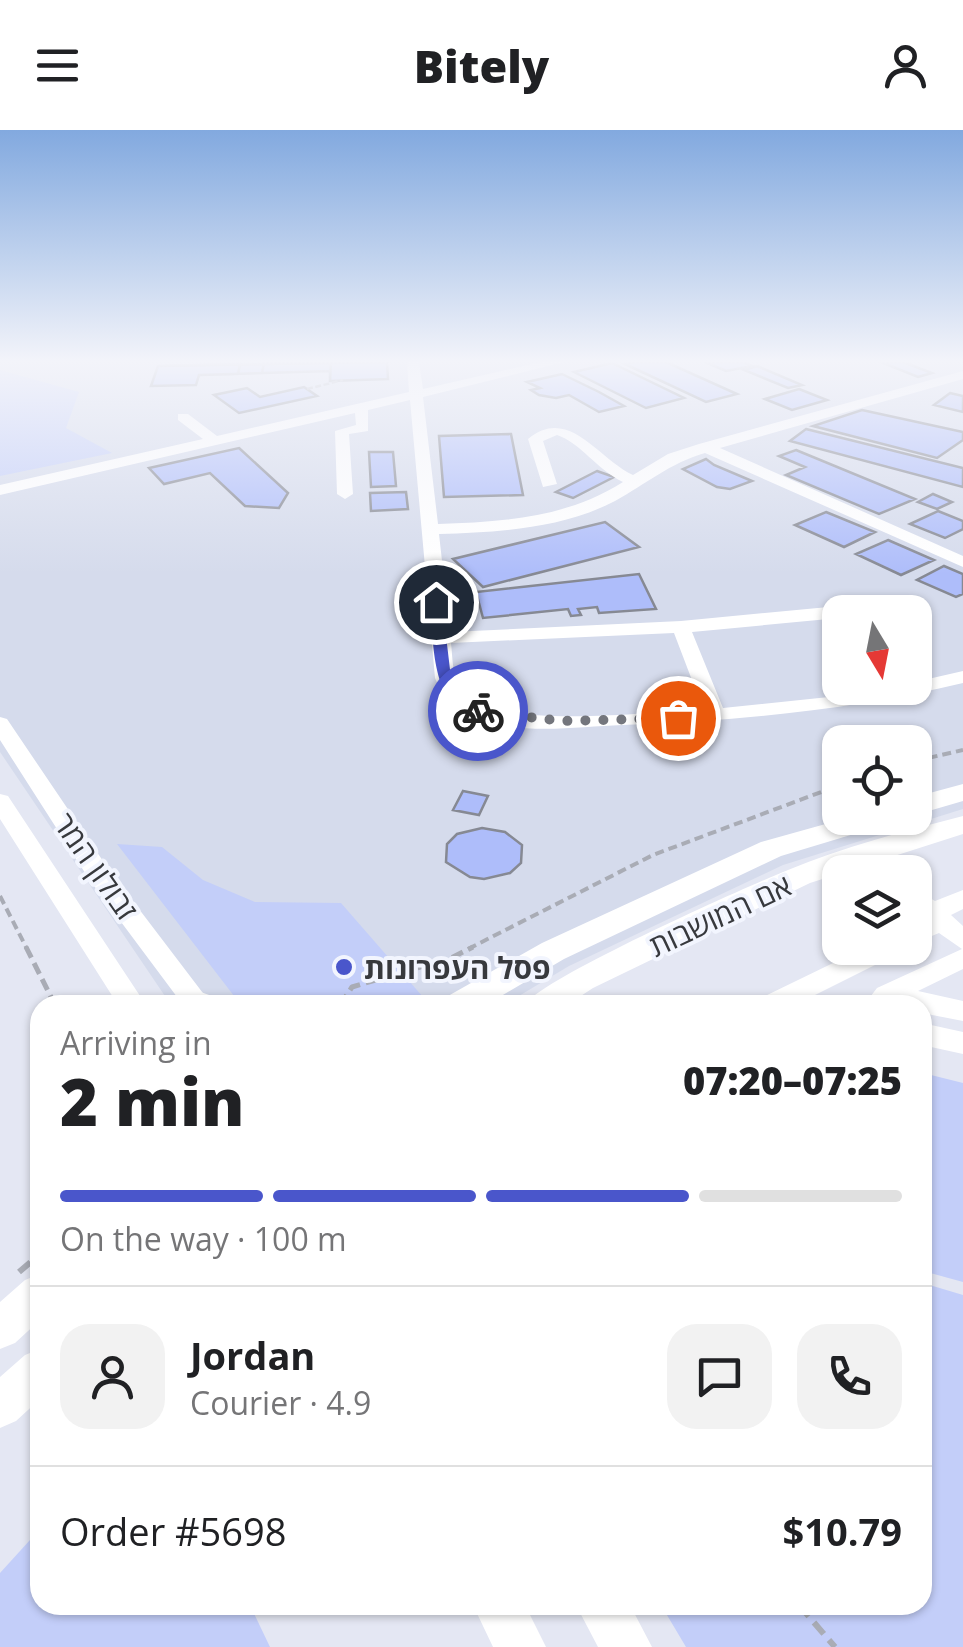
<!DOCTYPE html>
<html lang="en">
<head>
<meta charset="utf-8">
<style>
  :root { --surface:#fff; --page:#f2f2f2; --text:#202124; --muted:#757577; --line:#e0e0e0; --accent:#4a56cb }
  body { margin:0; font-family:"Open Sans","Noto Sans Hebrew",sans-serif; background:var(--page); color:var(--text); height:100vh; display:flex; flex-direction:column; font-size:38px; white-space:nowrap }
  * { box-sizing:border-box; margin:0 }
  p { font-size:32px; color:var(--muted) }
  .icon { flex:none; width:55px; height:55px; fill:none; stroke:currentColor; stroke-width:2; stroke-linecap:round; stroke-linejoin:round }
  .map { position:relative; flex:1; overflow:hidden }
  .sheet { position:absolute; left:30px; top:865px; width:902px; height:620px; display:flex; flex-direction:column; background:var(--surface); border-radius:30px; box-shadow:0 2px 8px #0004 }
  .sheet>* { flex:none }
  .needle { width:65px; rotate:170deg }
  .controls { position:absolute; left:822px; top:465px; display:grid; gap:20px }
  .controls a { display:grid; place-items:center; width:110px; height:110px; border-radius:20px; background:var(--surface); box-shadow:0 2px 8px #0004; font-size:50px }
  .pin { position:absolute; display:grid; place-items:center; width:85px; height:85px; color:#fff; margin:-42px; border:5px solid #fff; border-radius:50%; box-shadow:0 2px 10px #0007 }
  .courier { position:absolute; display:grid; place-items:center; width:100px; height:100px; margin:-50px; border:8px solid #4a56cb; border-radius:50%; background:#fff; color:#222; box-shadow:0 2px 12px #0007 }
  .overview em { font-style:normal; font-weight:800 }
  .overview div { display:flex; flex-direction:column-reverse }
  .overview { display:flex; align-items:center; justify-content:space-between; height:170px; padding:0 30px }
  h1 { font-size:65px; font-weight:800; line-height:75px }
  .bar { display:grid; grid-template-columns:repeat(4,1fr); gap:15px 10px; align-content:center; height:120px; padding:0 30px }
  .bar i { height:12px; border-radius:8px; background:var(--line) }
  .bar .selected { background:var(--accent) }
  .bar p { grid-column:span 4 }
  .line { display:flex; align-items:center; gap:25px; padding:0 30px; border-top:2px solid var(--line) }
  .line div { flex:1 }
  .round { display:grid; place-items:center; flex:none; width:105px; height:105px; border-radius:30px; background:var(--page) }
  header { display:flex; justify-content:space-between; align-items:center; height:130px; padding:0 30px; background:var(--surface); font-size:45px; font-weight:800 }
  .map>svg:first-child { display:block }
</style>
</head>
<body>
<header><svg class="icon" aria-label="menu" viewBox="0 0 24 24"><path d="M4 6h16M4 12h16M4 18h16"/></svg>Bitely<svg class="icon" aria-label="person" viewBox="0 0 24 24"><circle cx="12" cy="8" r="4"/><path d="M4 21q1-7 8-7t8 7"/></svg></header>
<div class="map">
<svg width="963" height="1517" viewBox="0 0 963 1517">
  <rect width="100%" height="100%" fill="#e4e7f3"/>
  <!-- built -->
  <path fill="#d5dbec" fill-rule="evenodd" d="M0,232h963v447l-180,56 -214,101 -65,39h-333l-171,-253zM840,482h75v76h-75zM840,612h75v76h-75z"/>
  <!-- green -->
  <path fill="#c3cef9" d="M0,240l79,22 -13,36 46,25 -112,23z
    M117,714l45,3 41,33 52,22 86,1 82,94 -15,8h-167z
    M923,943l40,10v199l-40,-11z
    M923,1153l40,12v352h-277l-25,-42h261z
    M40,1399v76h210l20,42h-270v-74z"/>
  <!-- building -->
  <path fill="#aebdfa" stroke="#868993" stroke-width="2.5" d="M331,232h56l1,17 -58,2z
    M387,232l1,17 -58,2v-10l-131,4 -3,10 -45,1 7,-20z
    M387,232l1,17 -58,2v-10l-68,2 2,-10z
    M633,232h33l71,32 -31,8 -81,-38z
    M705,232h38l9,4 -26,5z
    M881,232h22l29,11 -14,4z
    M612,233l72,35 -38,10 -72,-36z
    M240,234l-2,10 -39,1 -3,10 -45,1 7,-20z
    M757,236l45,19 -14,3 -44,-18z
    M562,244l37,18 25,14 -25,6 -30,-17 -13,3 -17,-3 -8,-5 9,-2 -13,-6z
    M304,257l13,9 -78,17 -25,-18 33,-7 13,9z
    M799,259l28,11 -35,10 -27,-11z
    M950,263l13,3v16l-29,-7z
    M862,280l101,22v8l-26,18 -124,-32z
    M806,299l157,39v19l-173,-46z
    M511,304l12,61 -79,2 -5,-61z
    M239,318l49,45 -9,15 -34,-2 -35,-33 -46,11 -15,-16z
    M796,320l119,49 -36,15 -93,-39 19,-8 -26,-11z
    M369,322h24l3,34 -25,1z
    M706,329l8,6 38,16 -22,8 -13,-2 -34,-18z
    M597,341l17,6 -41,21 -17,-6z
    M406,362l2,17 -37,2 -1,-18z
    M933,364l19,8 -15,7 -19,-7z
    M938,381l25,10v8l-18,9 -35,-14z
    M826,382l49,20 -31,15 -49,-22z
    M605,392l34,25 -156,40 -30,-28z
    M888,410l46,20 -33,15 -45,-21z
    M944,436l19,8v20l-7,3 -39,-17z
    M639,444l17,35 -57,4 -2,-6 -19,2 3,6 -10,1 -3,-7 -85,9 -7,-26z
    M463,661l25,5 -9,19 -26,-5z
    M482,698l23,4 17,13 -1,18 -11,10 -26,6 -14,-2 -24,-15 1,-18 10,-10z"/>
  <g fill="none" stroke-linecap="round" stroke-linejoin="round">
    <!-- path-far3 -->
    <path stroke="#a9acb5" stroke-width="2.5" stroke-dasharray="6 2.5" stroke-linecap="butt" d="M307,259l36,-9"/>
    <!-- path-far2 -->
    <path stroke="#a9acb5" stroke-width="4" stroke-dasharray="9 5" stroke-linecap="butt" d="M915,631l48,-11
      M0,766l27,53
      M468,819l185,-94 187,-70"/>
    <!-- path-far1 -->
    <path stroke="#a9acb5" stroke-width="5" stroke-dasharray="12 6" stroke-linecap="butt" d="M26,817l29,58
      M340,875l12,-18 99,-29 22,-11
      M36,1127l4,-3"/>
    <!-- path -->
    <path stroke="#a9acb5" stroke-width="6" stroke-dasharray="15 8" stroke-linecap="butt" d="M19,1142l20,-17
      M799,1475l36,42"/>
    <!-- minor -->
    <path fill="#fff" fill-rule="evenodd" d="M407,232h12l4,27 118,-27h23l-141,35 15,127c65,-2 128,-6 185,-42 -27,-13 -42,-39 -66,-47l-14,6 14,43 -14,3 -15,-48c41,-34 70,20 105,36l35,-21 31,-10 264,-73v8l-243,69 243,108v11l-258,-114c-35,10 -59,31 -90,48 -54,28 -116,31 -176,33l11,98 231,-11 158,-15 9,6h-8l-1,6 -147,14 31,76 192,-20v-6l48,-11v12c-113,27 -225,38 -341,42 -50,2 -112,12 -159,-12 -14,-8 -22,-21 -28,-35l-25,-278 -42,10v21l-19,3 4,60 -8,5 -8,-5 -2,-63 21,-6 -1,-12 -355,82v-10l203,-46 -25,-19v-6h10l29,22 192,-44zM674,503l29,76c-50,3 -203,21 -238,-14 -13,-14 -12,-34 -14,-52z
      M0,587l7,2 100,148 105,138h-29l-94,-126 -89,-139z
      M0,664l8,2 138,209h-28l-118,-186z
      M866,716l9,2 23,24h-26l-18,-18z
      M915,759l20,12 28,-11v19l-12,6 12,11v43l-45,22 45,10v20l-41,-8v-8h-58l13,-17 85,-39 -23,-16 -24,10v-20l8,-4 -8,-7z
      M864,818h35l-4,7 -100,50h-38l4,-7z
      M922,893l41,9v22l-41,-9z"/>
    <!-- major -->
    <path fill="#fff" fill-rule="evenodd" d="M963,654v17l-48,14v-18z
      M963,686v18l-153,49 -217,105 -26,17h-42c15,-26 223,-119 263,-135 55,-23 117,-39 175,-54z
      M847,688h44l-4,6 -106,32 -217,103 -78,46h-43l5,-9 94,-53 219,-101z
      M195,860l17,6 5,9h-37l3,-12z
      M40,1144v46l-25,23 -15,6v-47l25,-22z
      M40,1219v50l-24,22 -16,7v-51l25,-22z
      M473,1475h52l21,42h-53z
      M576,1475h54l22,42h-54z"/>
  </g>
  <!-- sky -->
  <linearGradient id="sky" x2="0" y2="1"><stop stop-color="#82a9df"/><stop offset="0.52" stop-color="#f3f4fa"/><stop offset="1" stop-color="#f3f4fa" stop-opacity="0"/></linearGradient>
  <rect width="963" height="444" fill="url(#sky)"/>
  <!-- route -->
  <path fill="#4a56cb" d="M436,468l6,4 9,76 7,16 25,14v6c-54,3 -49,-76 -53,-112z"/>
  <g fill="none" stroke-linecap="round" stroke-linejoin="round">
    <!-- done -->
    <path stroke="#74767d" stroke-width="10" stroke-dasharray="0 18" d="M478,581l84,10 116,-3"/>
  </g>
  <!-- markers -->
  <circle fill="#4a56cb" stroke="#f2f5fe" stroke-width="4" cx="344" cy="837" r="10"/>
  <g text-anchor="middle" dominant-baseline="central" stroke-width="8" stroke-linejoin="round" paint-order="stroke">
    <!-- street labels -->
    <g font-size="30" fill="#37393d" stroke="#f2f5fe">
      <text transform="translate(96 736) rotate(55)">זבולון המר</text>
      <text transform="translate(720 785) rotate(-25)">אם המושבות</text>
    </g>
    <!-- poi labels -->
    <g font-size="30" font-weight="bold" fill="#37393d" stroke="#f2f5fe" text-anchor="start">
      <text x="364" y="837">פסל העפרונות</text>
    </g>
  </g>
</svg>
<div class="controls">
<a><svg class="needle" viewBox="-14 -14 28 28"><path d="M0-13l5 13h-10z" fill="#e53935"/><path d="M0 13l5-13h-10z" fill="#757577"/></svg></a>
<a><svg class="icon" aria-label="locate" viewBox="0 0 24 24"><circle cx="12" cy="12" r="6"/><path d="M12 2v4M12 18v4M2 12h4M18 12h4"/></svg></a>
<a><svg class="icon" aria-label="layers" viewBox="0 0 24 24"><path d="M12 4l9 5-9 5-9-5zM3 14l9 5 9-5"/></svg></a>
</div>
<div class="pin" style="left:678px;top:588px;background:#ea580c"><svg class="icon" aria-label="bag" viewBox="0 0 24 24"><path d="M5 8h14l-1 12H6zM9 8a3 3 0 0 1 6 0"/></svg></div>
<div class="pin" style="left:436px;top:472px;background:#1f2937"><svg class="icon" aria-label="home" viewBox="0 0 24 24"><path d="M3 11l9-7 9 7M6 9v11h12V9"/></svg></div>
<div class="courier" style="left:478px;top:581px"><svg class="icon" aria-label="bike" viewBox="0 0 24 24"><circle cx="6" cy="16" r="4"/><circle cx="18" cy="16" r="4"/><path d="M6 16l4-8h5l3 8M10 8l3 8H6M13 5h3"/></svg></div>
<section class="sheet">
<div class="overview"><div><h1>2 min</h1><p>Arriving in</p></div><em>07:20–07:25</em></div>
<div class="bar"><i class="selected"></i><i class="selected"></i><i class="selected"></i><i></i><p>On the way · 100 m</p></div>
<div class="line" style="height:180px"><a class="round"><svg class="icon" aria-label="person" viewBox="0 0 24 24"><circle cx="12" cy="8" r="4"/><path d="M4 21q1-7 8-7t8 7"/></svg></a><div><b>Jordan</b><p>Courier · 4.9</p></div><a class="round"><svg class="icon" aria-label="chat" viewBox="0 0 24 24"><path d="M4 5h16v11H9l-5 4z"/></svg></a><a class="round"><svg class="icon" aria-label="phone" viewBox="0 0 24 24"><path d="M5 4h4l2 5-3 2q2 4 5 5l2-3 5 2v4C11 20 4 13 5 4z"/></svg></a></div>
<div class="line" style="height:130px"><div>Order #5698</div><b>$10.79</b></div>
</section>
</div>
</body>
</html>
